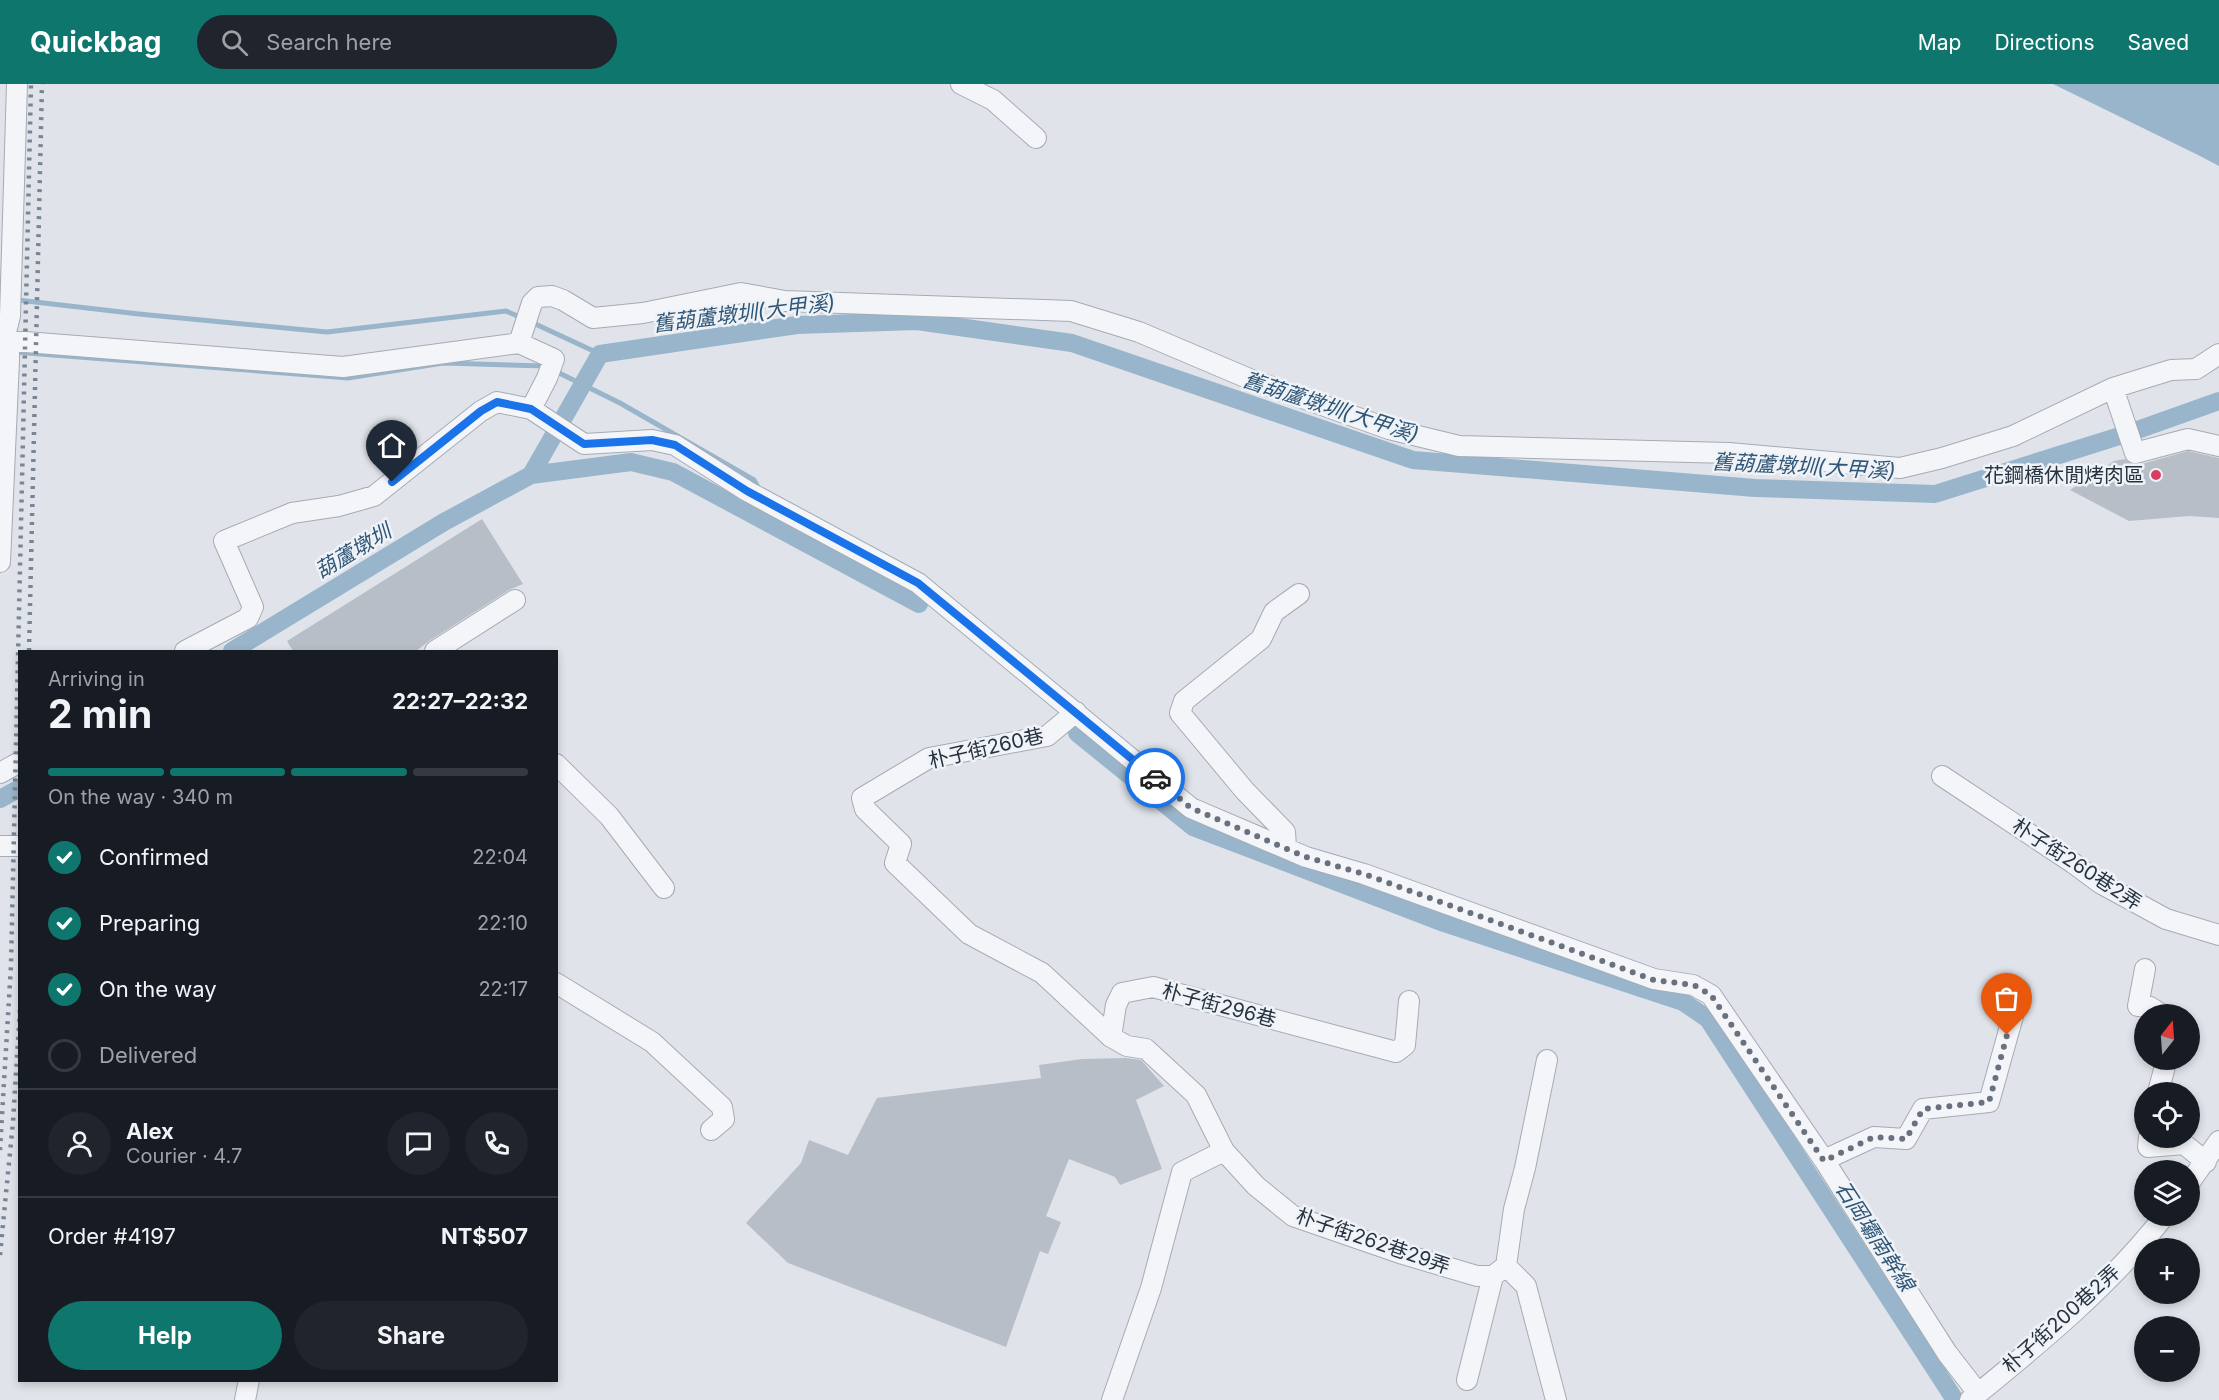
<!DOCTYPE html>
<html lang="en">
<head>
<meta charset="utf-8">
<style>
  :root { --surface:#171b24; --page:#20242c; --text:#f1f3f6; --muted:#9ea1a6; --line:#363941; --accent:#0f766e }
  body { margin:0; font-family:Inter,"Noto Sans TC",sans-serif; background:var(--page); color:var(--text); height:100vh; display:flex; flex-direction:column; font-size:22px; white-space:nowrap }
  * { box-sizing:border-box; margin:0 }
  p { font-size:20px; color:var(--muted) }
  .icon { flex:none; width:33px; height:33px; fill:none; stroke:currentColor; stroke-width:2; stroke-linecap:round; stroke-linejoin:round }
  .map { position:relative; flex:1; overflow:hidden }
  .drawer { position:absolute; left:18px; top:566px; width:540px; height:732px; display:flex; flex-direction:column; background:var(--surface); border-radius:0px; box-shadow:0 3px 9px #0003 }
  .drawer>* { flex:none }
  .needle { width:39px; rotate:17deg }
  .tools { position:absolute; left:2134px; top:920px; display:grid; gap:12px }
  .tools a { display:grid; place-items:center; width:66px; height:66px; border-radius:50%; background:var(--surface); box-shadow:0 3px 9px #0003; font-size:30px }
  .pin { position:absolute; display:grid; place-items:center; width:51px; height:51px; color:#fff; margin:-62px -26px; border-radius:50% 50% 50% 0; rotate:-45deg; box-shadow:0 0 6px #0007 }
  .pin .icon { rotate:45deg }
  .courier { position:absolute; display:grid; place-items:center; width:60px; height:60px; margin:-30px; border:4px solid #1a73e8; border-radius:50%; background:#fff; color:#222; box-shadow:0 2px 8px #0007 }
  .head em { font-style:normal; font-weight:700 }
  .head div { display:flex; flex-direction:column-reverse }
  .head { display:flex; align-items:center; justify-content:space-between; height:102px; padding:0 30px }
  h1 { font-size:39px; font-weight:700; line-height:45px }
  .bar { display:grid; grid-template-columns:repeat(4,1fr); gap:9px 6px; align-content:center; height:72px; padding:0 30px }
  .bar i { height:8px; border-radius:4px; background:var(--line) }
  .bar .on { background:var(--accent) }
  .bar p { grid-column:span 4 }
  .line { display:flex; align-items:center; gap:15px; padding:0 30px; border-top:2px solid var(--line) }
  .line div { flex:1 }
  .round { display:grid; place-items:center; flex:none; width:63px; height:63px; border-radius:32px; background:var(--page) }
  ol { padding:0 30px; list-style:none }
  li { display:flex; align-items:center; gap:18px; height:66px }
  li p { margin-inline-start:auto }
  li .icon { padding:6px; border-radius:50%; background:var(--accent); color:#fff; stroke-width:4 }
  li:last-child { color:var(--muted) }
  li i { width:33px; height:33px; border:3px solid var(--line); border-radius:50% }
  .cta { display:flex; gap:12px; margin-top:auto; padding:12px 30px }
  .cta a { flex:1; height:69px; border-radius:36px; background:var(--accent); color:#fff; font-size:24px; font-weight:700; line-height:69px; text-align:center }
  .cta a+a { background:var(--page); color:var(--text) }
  header { display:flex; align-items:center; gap:36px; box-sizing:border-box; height:84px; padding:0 30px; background:var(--accent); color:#fff }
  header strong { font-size:28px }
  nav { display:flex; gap:33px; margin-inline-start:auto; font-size:21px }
  .search { width:420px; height:54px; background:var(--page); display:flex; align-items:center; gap:15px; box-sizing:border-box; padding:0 21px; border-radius:33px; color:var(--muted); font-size:22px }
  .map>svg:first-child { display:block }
</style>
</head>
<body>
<header>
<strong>Quickbag</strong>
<div class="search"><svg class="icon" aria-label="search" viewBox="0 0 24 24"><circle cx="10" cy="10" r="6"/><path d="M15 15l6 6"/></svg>Search here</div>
<nav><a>Map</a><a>Directions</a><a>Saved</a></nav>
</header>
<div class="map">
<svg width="2219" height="1316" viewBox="0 0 2219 1316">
  <rect width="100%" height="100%" fill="#e0e4ea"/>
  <!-- water -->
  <path fill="#99b5cb" d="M2053,0h166v82l-19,-10z"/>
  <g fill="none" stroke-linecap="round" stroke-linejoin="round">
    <!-- stream -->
    <path stroke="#99b5cb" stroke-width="5" d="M0,214l139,16 188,18 179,-21 16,7
      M531,238l69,32
      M14,268l334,26 95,-15 102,3 75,37 134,77 5,9"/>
    <!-- canal -->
    <path stroke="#99b5cb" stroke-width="18" d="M531,391l69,-121 197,-29 120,-4 155,22 341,117 342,28 180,6 194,-61 90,-32
      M232,567l212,-129 87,-47 100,-13 42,10 246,132
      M1077,649l116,94 251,96 239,79 25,17 247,381
      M0,715l20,-11"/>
  </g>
  <!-- building -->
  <path fill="#b7bec7" d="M2188,367l31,7v60l-30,-2 -60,5 -59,-31 44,-29 11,-2 7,5 6,1z
    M482,435l41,65 -14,6 -80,51 -13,10h-123l-6,-10z
    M1126,974l15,2 23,26 -28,14 26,69 -42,16 -5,-8 -46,-18 -23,57 15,6 -13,32 -8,-3 -34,96 -218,-84 -42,-40 55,-60 8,-23 39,15 29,-57 164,-20 -2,-13 43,-6z"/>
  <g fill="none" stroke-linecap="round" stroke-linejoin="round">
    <defs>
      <path id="minor" d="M961,0l32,16 43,38
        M0,256l343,27 176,-24 35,16 -7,19 -16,31
        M519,259l13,-40 6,-6 14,-1 11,4 30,18 50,-5 98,-20 44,8 286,10 68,21 113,48 137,49 70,17 270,7 171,15 42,-10 71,-22 100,-48 58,-18 25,-1 23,-15
        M2113,304l22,65 53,-14 31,7
        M0,478l9,-201v-16l-5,-5 6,-24 7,-232
        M185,567l63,-33 5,-11 -29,-66 68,-28 47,-7 35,-10 107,-85 16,-9 34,7 53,35 68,-4 23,5 72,46 171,92 273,225 115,49 58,17 290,105 39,6 18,10 113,165 123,193 31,40
        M435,567l80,-51
        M1076,628l-29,24 -118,22 -67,40 3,11 36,35 -6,19 74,71 73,39 69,64
        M556,680l53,52 55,72
        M0,689l20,-11
        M1942,692l131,87 27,20 66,36 53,16
        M0,762h20
        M1286,763l-1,-15 -40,-41 -65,-78 4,-12 77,-62 13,-27 25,-18
        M2145,885l-7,37 12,1 11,7
        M556,899l96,59 70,65 2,12 -13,11
        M2158,1008l9,-33
        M2149,1053l-1,10 36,-3 22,18
        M1224,1067l32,35 37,30 110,38 74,22h16l13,-10
        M1824,1076l50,-23 32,2 17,-30 66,-7 31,-111
        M2190,1098l29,-41
        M1506,1182l8,-57 11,-41 22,-108
        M1506,1182l20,20 30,114
        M1467,1296l26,-104
        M245,1316l4,-20
        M1112,1316l39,-112 31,-116 42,-21 -28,-56 -50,-46 -19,-3 -16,-9 5,-32 6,-12 31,-6 243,65 9,-7 4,-44
        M1970,1316c69,-56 141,-115 195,-185"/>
    </defs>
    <!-- minor casing -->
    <use href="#minor" stroke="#a5abb4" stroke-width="22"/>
    <!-- minor -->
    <use href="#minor" stroke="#f3f5f8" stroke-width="20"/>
    <!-- rail -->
    <path stroke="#788594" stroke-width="4.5" stroke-dasharray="3 6" stroke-linecap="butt" d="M29,567l13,-567
      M0,1066l11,-185 20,-881
      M0,1171l13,-133 7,-113"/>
  </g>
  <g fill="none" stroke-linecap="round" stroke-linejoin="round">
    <!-- done -->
    <path stroke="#68717d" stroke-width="6" stroke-dasharray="0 10.8" d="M1155,694l36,30 115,49 58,17 290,106 40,5 17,10 113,166 50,-24 32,2 17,-30 66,-7 18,-67"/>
    <!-- route -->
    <path stroke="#1a73e8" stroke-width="8" d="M392,398l89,-71 16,-9 34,7 53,35 68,-4 23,5 72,46 171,92 237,195"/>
  </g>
  <!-- markers -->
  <circle fill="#d43f62" stroke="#eff3f7" stroke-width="2" cx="2156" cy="391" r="6"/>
  <g text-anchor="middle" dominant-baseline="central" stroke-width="5" stroke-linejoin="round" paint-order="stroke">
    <!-- poi labels -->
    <g font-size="20" fill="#283342" stroke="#eff3f7" text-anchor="end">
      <text x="2144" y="391">花鋼橋休閒烤肉區</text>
    </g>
    <!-- street labels -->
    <g font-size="20" fill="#283342" stroke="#eff3f7">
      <text transform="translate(986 664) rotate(-13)">朴子街260巷</text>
      <text transform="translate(2077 780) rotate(33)">朴子街260巷2弄</text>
      <text transform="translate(1219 921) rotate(15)">朴子街296巷</text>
      <text transform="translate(1373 1157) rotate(19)">朴子街262巷29弄</text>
      <text transform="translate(2061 1235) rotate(-42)">朴子街200巷2弄</text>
    </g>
    <!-- water labels -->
    <g font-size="21" font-style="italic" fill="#305677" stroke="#eff3f7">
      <text transform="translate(744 229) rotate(-7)">舊葫蘆墩圳(大甲溪)</text>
      <text transform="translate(1331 323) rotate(18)">舊葫蘆墩圳(大甲溪)</text>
      <text transform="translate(1804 382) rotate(3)">舊葫蘆墩圳(大甲溪)</text>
      <text transform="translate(353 467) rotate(-31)">葫蘆墩圳</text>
      <text transform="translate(1875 1152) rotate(57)">石岡壩南幹線</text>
    </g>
  </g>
</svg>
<div class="tools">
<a><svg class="needle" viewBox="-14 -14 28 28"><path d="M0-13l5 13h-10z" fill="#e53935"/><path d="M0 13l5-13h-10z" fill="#9ea1a6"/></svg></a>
<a><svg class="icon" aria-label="locate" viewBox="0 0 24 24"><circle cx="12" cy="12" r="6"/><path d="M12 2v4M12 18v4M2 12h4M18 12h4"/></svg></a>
<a><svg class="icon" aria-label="layers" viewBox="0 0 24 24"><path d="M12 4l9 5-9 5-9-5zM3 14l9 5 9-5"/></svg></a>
<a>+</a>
<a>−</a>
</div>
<div class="pin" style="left:2007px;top:951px;background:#ea580c"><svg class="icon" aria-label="bag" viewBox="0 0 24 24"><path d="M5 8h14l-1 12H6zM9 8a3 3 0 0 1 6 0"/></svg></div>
<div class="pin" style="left:392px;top:398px;background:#1f2937"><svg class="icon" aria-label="home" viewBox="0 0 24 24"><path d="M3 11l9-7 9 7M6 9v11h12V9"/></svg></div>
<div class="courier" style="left:1155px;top:694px"><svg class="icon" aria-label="car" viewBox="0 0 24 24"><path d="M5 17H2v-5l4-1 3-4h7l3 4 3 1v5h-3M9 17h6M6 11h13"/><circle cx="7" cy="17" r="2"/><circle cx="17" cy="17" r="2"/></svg></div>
<section class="drawer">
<div class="head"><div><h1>2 min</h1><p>Arriving in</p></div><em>22:27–22:32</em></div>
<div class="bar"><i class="on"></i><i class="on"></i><i class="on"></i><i></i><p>On the way · 340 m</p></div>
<ol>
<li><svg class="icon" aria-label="check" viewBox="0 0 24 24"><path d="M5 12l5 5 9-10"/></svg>Confirmed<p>22:04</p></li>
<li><svg class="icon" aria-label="check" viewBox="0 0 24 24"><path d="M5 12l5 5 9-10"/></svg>Preparing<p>22:10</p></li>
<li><svg class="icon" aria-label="check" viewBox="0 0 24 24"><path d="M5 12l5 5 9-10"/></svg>On the way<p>22:17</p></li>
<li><i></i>Delivered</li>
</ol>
<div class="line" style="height:108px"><a class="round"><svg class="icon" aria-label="person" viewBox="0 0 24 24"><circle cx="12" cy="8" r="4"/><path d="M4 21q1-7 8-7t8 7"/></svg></a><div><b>Alex</b><p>Courier · 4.7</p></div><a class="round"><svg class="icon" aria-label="chat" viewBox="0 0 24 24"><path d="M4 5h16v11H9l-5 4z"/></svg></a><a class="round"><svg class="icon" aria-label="phone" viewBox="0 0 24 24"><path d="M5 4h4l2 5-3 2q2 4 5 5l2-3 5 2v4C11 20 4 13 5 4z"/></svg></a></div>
<div class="line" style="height:78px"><div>Order #4197</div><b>NT$507</b></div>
<div class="cta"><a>Help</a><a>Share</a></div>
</section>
</div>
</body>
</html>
